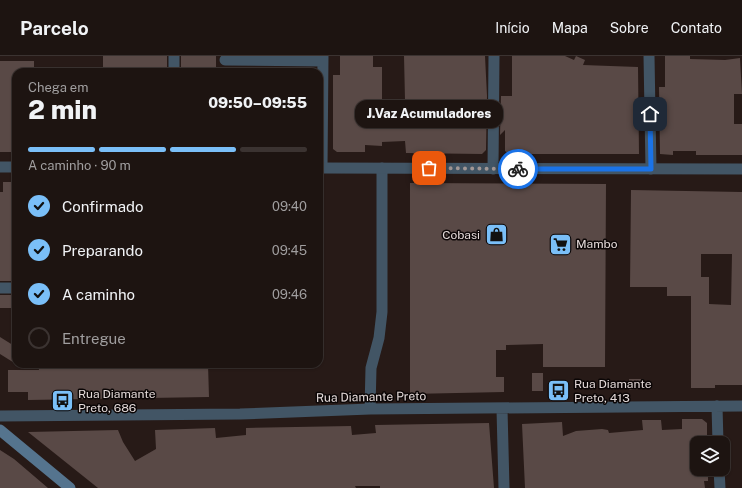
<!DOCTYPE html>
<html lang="pt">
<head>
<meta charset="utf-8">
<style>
  :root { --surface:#1d1411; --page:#251d1a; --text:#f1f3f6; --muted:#a09e9f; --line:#3b3331; --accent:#7abff8 }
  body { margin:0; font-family:"Public Sans",sans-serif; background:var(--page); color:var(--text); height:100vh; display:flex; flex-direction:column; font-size:15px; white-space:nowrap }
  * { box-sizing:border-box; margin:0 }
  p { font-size:13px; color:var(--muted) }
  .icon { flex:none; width:22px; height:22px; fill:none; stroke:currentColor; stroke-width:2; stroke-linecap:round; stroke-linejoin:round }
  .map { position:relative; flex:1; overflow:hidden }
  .sheet { position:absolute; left:12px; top:12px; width:311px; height:300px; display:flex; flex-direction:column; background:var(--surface); border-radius:12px; box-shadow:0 1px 3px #0004,0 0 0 1px var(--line) }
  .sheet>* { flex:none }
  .fabs { position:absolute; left:690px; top:380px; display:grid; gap:8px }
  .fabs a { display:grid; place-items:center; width:40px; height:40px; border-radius:8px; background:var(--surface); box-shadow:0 1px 3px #0004,0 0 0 1px var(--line); font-size:20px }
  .pin { position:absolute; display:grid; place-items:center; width:34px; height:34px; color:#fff; margin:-17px; border-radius:8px; box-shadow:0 2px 6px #0006 }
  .courier { position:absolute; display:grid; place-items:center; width:40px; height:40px; margin:-20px; border:3px solid #1a73e8; border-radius:50%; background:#fff; color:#222; box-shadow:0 1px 5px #0007 }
  .bubble { position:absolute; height:28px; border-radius:12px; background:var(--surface); box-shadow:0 1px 3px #0004,0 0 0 1px var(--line); font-size:13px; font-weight:800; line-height:28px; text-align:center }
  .head em { font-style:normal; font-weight:800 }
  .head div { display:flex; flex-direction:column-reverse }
  .head { display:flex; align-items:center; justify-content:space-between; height:68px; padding:0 16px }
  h1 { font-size:26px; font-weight:800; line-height:30px }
  .bar { display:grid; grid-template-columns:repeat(4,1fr); gap:6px 4px; align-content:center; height:48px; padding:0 16px }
  .bar i { height:5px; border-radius:3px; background:var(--line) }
  .bar .active { background:var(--accent) }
  .bar p { grid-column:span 4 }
  ol { padding:0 16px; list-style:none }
  li { display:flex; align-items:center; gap:12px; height:44px }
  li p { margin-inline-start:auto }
  li .icon { padding:4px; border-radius:50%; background:var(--accent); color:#111; stroke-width:4 }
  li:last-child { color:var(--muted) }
  li i { width:22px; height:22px; border:2px solid var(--line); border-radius:50% }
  header { display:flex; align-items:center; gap:24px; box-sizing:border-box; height:56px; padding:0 20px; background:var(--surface); border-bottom:1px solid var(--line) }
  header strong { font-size:19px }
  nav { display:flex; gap:22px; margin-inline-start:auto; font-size:14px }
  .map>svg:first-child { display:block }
</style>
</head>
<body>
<header>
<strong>Parcelo</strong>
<nav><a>Início</a><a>Mapa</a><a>Sobre</a><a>Contato</a></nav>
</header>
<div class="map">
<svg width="742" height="432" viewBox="0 0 742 432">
  <rect width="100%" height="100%" fill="#271a17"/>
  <!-- building -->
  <path fill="#594946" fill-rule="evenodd" d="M103,0h64v16h-64z
    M181,0h35v16h-35z
    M340,0h33v11h9v35l23,-2 -1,-44h81l2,40 -1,54 -4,4 -76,-1 -1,-12 -23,1v4l-17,-1v7h-28l-4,-3v-74h7z
    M512,0h53l9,4 2,-4 9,4 -2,5 55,2 1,87h-130l-4,-3v-21l-5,5 1,-39h11z
    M665,0h25v3l35,1 15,-2 2,36h-8v30h8v31h-46v-4h-23v4l-13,-1 -1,-67h6z
    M0,5h34v11h-18l-2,40h2v40h-16z
    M3,126h13v99h-16v-89h3z
    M410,127l196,1 -1,183h-62v-23l-37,1v5h-10v27h8v15l-94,2z
    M631,134l111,2v193h-27v3h-24v-92h-24v-9h-37zM701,198h31l-1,51 -22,-1v-27h-8z
    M0,239h16v13h-16z
    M0,281l16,10v17l-16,-10z
    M38,308h170l1,33 -181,3v-8h-20v-22h31z
    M532,317h11v18h-11z
    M629,323h12v10l-12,1z
    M682,363h20l5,4v13l-3,1v6h-7v26h11v12h-4l1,7h-180l-3,-64 40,-2 1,14 13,-5 26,-2 6,1 1,3 34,-3 -1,-10h19l1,10 20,-1z
    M489,367l5,65h-114v-2h-25l1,2h-258l-70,-56 90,-2 5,12 12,19 21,-12 -1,-19 60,-2 1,10 30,-3v-7l105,-2 1,9 24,-2 -1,-8z
    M0,394l14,9 34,29h-48z"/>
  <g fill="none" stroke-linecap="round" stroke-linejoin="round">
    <!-- minor -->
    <path stroke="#425565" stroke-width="11" d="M174,0v16
      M649,0l2,113
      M225,4l98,1
      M322,112l1,-112
      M493,113l1,-113
      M0,232h16
      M717,350l1,37
      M370,353l1,-41 8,-30 3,-26v-144
      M502,353l2,79
      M0,360l240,-2 130,-5 372,-3
      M719,413l1,19"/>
    <!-- tertiary -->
    <path stroke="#425565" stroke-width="11" d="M0,111h16
      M319,112l423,1"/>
    <!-- secondary -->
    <path stroke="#55748e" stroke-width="11" d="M0,374l70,58"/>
  </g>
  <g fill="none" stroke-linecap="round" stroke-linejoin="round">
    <!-- done -->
    <path stroke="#a29795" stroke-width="4" stroke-dasharray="0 7.2" d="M429,112l89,1"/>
    <!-- route -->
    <path stroke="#1a73e8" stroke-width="5" d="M518,113h133l-1,-55"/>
  </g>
  <!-- icons -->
  <defs>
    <symbol id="shop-square" viewBox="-11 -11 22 22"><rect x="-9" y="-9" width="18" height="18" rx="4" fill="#7abff8" stroke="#0b0606"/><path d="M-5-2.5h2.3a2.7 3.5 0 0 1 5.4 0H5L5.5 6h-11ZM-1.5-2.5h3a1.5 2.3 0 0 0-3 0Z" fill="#111"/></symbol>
    <symbol id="supermarket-square" viewBox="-11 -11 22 22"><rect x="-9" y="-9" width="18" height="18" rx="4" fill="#7abff8" stroke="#0b0606"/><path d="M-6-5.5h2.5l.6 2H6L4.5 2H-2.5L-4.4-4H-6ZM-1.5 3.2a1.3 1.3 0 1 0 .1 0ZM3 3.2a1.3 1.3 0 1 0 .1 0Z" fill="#111"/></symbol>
    <symbol id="bus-square" viewBox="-11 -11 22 22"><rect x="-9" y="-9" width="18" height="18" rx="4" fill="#7abff8" stroke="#0b0606"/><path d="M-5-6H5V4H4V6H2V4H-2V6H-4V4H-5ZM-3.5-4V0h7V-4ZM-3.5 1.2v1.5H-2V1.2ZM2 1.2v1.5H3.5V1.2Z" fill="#111"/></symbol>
  </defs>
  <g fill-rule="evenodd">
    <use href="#shop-square" x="484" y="166" width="25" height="25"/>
    <use href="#supermarket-square" x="548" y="176" width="25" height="25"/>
    <use href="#bus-square" x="546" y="322" width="25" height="25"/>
    <use href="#bus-square" x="50" y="332" width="25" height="25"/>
  </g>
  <g text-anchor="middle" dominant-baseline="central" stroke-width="3" stroke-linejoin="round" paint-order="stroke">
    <!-- poi labels -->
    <g font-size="12" fill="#e4dad9" stroke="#0b0606" text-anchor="start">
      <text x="480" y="179" text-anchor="end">Cobasi</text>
      <text x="576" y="188">Mambo</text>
      <text x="574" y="328">Rua Diamante<tspan x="574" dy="14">Preto, 413</tspan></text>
      <text x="78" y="338">Rua Diamante<tspan x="78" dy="14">Preto, 686</tspan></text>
    </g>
    <!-- street labels -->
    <g font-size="12" fill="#e4dad9" stroke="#0b0606">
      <text transform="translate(371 341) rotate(-1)">Rua Diamante Preto</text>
    </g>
  </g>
</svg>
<div class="fabs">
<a><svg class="icon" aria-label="layers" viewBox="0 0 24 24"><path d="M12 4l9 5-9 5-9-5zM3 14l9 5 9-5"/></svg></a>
</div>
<div class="pin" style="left:429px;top:112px;background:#ea580c"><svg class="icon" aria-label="bag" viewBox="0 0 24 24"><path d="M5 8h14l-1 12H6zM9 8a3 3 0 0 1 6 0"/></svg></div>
<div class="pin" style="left:650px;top:58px;background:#1f2937"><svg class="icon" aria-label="home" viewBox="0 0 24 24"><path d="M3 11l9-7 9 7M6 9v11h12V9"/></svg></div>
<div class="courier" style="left:518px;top:113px"><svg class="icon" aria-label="bike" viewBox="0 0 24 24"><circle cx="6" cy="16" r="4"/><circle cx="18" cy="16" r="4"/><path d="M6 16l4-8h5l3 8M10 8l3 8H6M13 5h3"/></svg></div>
<div class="bubble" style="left:355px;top:44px;width:148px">J.Vaz Acumuladores</div>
<section class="sheet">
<div class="head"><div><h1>2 min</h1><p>Chega em</p></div><em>09:50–09:55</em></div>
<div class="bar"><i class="active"></i><i class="active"></i><i class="active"></i><i></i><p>A caminho · 90 m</p></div>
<ol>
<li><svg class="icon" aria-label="check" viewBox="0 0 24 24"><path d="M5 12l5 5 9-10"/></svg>Confirmado<p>09:40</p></li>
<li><svg class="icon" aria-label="check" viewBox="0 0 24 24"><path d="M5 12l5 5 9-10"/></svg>Preparando<p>09:45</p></li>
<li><svg class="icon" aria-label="check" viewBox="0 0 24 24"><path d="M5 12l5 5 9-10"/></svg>A caminho<p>09:46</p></li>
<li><i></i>Entregue</li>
</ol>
</section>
</div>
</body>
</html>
